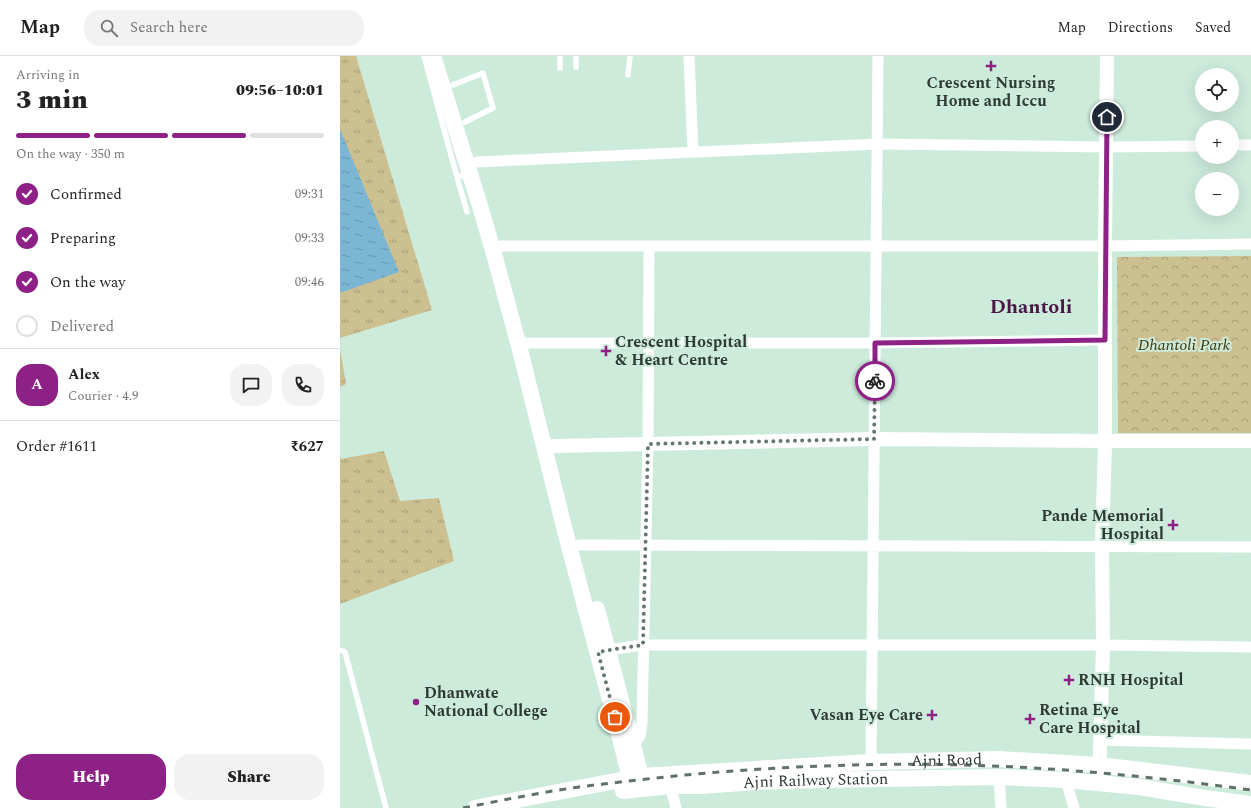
<!DOCTYPE html>
<html lang="en">
<head>
<meta charset="utf-8">
<style>
  :root { --surface:#fff; --page:#f2f2f2; --text:#222; --muted:#767676; --line:#e0e0e0; --accent:#8d2185 }
  body { margin:0; font-family:Spectral,serif; background:var(--page); color:var(--text); height:100vh; display:flex; flex-direction:column; font-size:15px; white-space:nowrap }
  * { box-sizing:border-box; margin:0 }
  p { font-size:13px; color:var(--muted) }
  .icon { flex:none; width:22px; height:22px; fill:none; stroke:currentColor; stroke-width:2; stroke-linecap:round; stroke-linejoin:round }
  .map { position:relative; flex:1; overflow:hidden }
  .details { display:flex; flex-direction:column; background:var(--surface); width:340px }
  .details>* { flex:none }
  .buttons { position:absolute; left:855px; top:12px; display:grid; gap:8px }
  .buttons a { display:grid; place-items:center; width:44px; height:44px; border-radius:50%; background:var(--surface); box-shadow:0 4px 16px #0002; font-size:20px }
  .pin { position:absolute; display:grid; place-items:center; width:34px; height:34px; color:#fff; margin:-17px; border:2px solid #fff; border-radius:50%; box-shadow:0 1px 4px #0007 }
  .courier { position:absolute; display:grid; place-items:center; width:40px; height:40px; margin:-20px; border:3px solid #8d2185; border-radius:50%; background:#fff; color:#222; box-shadow:0 1px 5px #0007 }
  .headline em { font-style:normal; font-weight:800 }
  .headline div { display:flex; flex-direction:column-reverse }
  .headline { display:flex; align-items:center; justify-content:space-between; height:68px; padding:0 16px }
  h1 { font-size:26px; font-weight:800; line-height:30px }
  .bar { display:grid; grid-template-columns:repeat(4,1fr); gap:6px 4px; align-content:center; height:48px; padding:0 16px }
  .bar i { height:5px; border-radius:3px; background:var(--line) }
  .bar .active { background:var(--accent) }
  .bar p { grid-column:span 4 }
  .line { display:flex; align-items:center; gap:10px; padding:0 16px; border-top:1px solid var(--line) }
  .line div { flex:1 }
  .round { display:grid; place-items:center; flex:none; width:42px; height:42px; border-radius:16px; background:var(--page) }
  ol { padding:0 16px; list-style:none }
  li { display:flex; align-items:center; gap:12px; height:44px }
  li p { margin-inline-start:auto }
  li .icon { padding:4px; border-radius:50%; background:var(--accent); color:#fff; stroke-width:4 }
  li:last-child { color:var(--muted) }
  li i { width:22px; height:22px; border:2px solid var(--line); border-radius:50% }
  .action { display:flex; gap:8px; margin-top:auto; padding:8px 16px }
  .action a { flex:1; height:46px; border-radius:16px; background:var(--accent); color:#fff; font-size:16px; font-weight:800; line-height:46px; text-align:center }
  .action a+a { background:var(--page); color:var(--text) }
  header { display:flex; align-items:center; gap:24px; box-sizing:border-box; height:56px; padding:0 20px; background:var(--surface); border-bottom:1px solid var(--line) }
  header strong { font-size:19px }
  nav { display:flex; gap:22px; margin-inline-start:auto; font-size:14px }
  .search { width:280px; height:36px; background:var(--page); display:flex; align-items:center; gap:10px; box-sizing:border-box; padding:0 14px; border-radius:16px; color:var(--muted); font-size:15px }
  main { display:flex; flex:1; min-height:0 }
  .map>svg:first-child { display:block }
</style>
</head>
<body>
<header>
<strong>Map</strong>
<div class="search"><svg class="icon" aria-label="search" viewBox="0 0 24 24"><circle cx="10" cy="10" r="6"/><path d="M15 15l6 6"/></svg>Search here</div>
<nav><a>Map</a><a>Directions</a><a>Saved</a></nav>
</header>
<main>
<section class="details">
<div class="headline"><div><h1>3 min</h1><p>Arriving in</p></div><em>09:56–10:01</em></div>
<div class="bar"><i class="active"></i><i class="active"></i><i class="active"></i><i></i><p>On the way · 350 m</p></div>
<ol>
<li><svg class="icon" aria-label="check" viewBox="0 0 24 24"><path d="M5 12l5 5 9-10"/></svg>Confirmed<p>09:31</p></li>
<li><svg class="icon" aria-label="check" viewBox="0 0 24 24"><path d="M5 12l5 5 9-10"/></svg>Preparing<p>09:33</p></li>
<li><svg class="icon" aria-label="check" viewBox="0 0 24 24"><path d="M5 12l5 5 9-10"/></svg>On the way<p>09:46</p></li>
<li><i></i>Delivered</li>
</ol>
<div class="line" style="height:72px"><b class="round" style="background:var(--accent);color:#fff">A</b><div><b>Alex</b><p>Courier · 4.9</p></div><a class="round"><svg class="icon" aria-label="chat" viewBox="0 0 24 24"><path d="M4 5h16v11H9l-5 4z"/></svg></a><a class="round"><svg class="icon" aria-label="phone" viewBox="0 0 24 24"><path d="M5 4h4l2 5-3 2q2 4 5 5l2-3 5 2v4C11 20 4 13 5 4z"/></svg></a></div>
<div class="line" style="height:52px"><div>Order #1611</div><b>₹627</b></div>
<div class="action"><a>Help</a><a>Share</a></div>
</section>
<div class="map">
<svg width="911" height="752" viewBox="0 0 911 752">
  <defs>
    <pattern id="grass-tufts" width="24" height="20" patternUnits="userSpaceOnUse"><rect width="24" height="20" fill="#ccc090"/><path d="M3 7l-1-3M5 7V3M7 7l1-3M15 17l-1-3M17 17v-4M19 17l1-3" fill="none" stroke="#a69d76"/></pattern>
    <pattern id="park-crowns" width="20" height="18" patternUnits="userSpaceOnUse"><rect width="20" height="18" fill="#ccc090"/><path d="M2 6a3 3 0 1 1 6 0M12 15a3 3 0 1 1 6 0" fill="none" stroke="#a69d76"/></pattern>
    <pattern id="water-ripples" width="26" height="14" patternUnits="userSpaceOnUse"><rect width="26" height="14" fill="#7bb6d4"/><path d="M2 4q2-2 4 0t4 0M15 11q2-2 4 0t4 0" fill="none" stroke="#6595ad"/></pattern>
  </defs>
  <rect width="100%" height="100%" fill="#ccebdb"/>
  <!-- grass -->
  <path fill="url(#grass-tufts)" d="M0,0h16l76,254 -92,28z
    M0,293l6,35 -6,3z
    M44,395l16,50 39,-3 15,63 -114,43v-148l1,3z"/>
  <!-- park -->
  <path fill="url(#park-crowns)" d="M911,200v177h-133l-1,-176z"/>
  <!-- water -->
  <path fill="url(#water-ripples)" d="M0,73l59,143 -59,21z"/>
  <g fill="none" stroke-linecap="round" stroke-linejoin="round">
    <!-- service -->
    <path stroke="#fff" stroke-width="5.5" d="M84,0l33,121 12,-3
      M236,11v-11
      M220,12v-12
      M288,19l2,-19
      M113,29l30,-12 10,35 -28,14
      M117,121l10,35
      M0,594l5,2 41,156"/>
    <!-- minor -->
    <path stroke="#fff" stroke-width="11" d="M349,0l4,96
      M892,89h19
      M137,106l401,-18 229,3 95,-1
      M152,192l10,-2h603l146,-2
      M178,288l9,-1h348l230,-3
      M239,489l672,2
      M262,595l41,-6h460l148,2
      M760,684l151,4
      M294,688l6,-8 2,-13 6,-279 1,-198
      M531,706l7,-706
      M727,718l-1,6 8,28
      M659,721l2,31
      M329,725l7,27"/>
    <!-- tertiary -->
    <path stroke="#fff" stroke-width="14" d="M205,393l9,-3 320,-7 231,2h146
      M759,727l4,-138 -1,-98 3,-106v-195l2,-190"/>
    <!-- secondary -->
    <g stroke="#fff" stroke-width="16">
      <path d="M93,0l47,150 14,48 26,96 45,181 53,199 15,60"/>
      <path d="M257,553l43,163"/>
      <path id="s1" d="M283,735l47,-5h32l53,-4 65,-2 179,-3 67,3 73,7 66,11 46,6"/>
      <path id="s2" d="M135,752l166,-32 230,-14 128,-3 100,6 152,18"/>
    </g>
    <!-- rail -->
    <path stroke="#607268" stroke-width="3" stroke-dasharray="7 7" stroke-linecap="butt" d="M123,752c50,-10 99,-20 149,-25 81,-10 161,-16 242,-18 133,-4 266,7 397,25"/>
  </g>
  <g fill="none" stroke-linecap="round" stroke-linejoin="round">
    <!-- done -->
    <path stroke="#65786e" stroke-width="4" stroke-dasharray="0 7.2" d="M275,661l-17,-65 11,-2 34,-5 5,-201 226,-5 1,-58"/>
    <!-- route -->
    <path stroke="#8d2185" stroke-width="5" d="M535,325v-38l230,-3 2,-223"/>
  </g>
  <!-- markers -->
  <g fill="#8d2185" stroke="#ccebdb" stroke-width="1.5">
    <path d="M649 4h4v4h4v4h-4v4h-4v-4h-4v-4h4z"/>
    <path d="M264 289h4v4h4v4h-4v4h-4v-4h-4v-4h4z"/>
    <path d="M831 463h4v4h4v4h-4v4h-4v-4h-4v-4h4z"/>
    <path d="M727 618h4v4h4v4h-4v4h-4v-4h-4v-4h4z"/>
    <circle cx="76" cy="646" r="4"/>
    <path d="M590 653h4v4h4v4h-4v4h-4v-4h-4v-4h4z"/>
    <path d="M688 657h4v4h4v4h-4v4h-4v-4h-4v-4h4z"/>
  </g>
  <g text-anchor="middle" dominant-baseline="central" stroke-width="4" stroke-linejoin="round" paint-order="stroke">
    <!-- poi labels -->
    <g font-size="16" font-weight="bold" fill="#2e3a33" stroke="#ccebdb" text-anchor="start">
      <text x="651" y="27" text-anchor="middle">Crescent Nursing<tspan x="651" dy="18">Home and Iccu</tspan></text>
      <text x="275" y="286">Crescent Hospital<tspan x="275" dy="18">&amp; Heart Centre</tspan></text>
      <text x="824" y="460" text-anchor="end">Pande Memorial<tspan x="824" dy="18">Hospital</tspan></text>
      <text x="738" y="624">RNH Hospital</text>
      <text x="84" y="637">Dhanwate<tspan x="84" dy="18">National College</tspan></text>
      <text x="699" y="654">Retina Eye<tspan x="699" dy="18">Care Hospital</tspan></text>
      <text x="583" y="659" text-anchor="end">Vasan Eye Care</text>
    </g>
    <!-- park labels -->
    <g font-size="16" font-style="italic" fill="#403608" stroke="#ccebdb">
      <text x="844" y="289">Dhantoli Park</text>
    </g>
    <!-- street labels -->
    <g font-size="16" fill="#2e3a33" stroke="#ccebdb">
      <text stroke="none"><textPath href="#s2" startOffset="475">Ajni Road</textPath></text>
      <text stroke="none"><textPath href="#s1" startOffset="193">Ajni Railway Station</textPath></text>
    </g>
    <!-- district labels -->
    <g font-size="20" font-weight="bold" fill="#491645" stroke="#ccebdb">
      <text x="691" y="251">Dhantoli</text>
    </g>
  </g>
</svg>
<div class="buttons">
<a><svg class="icon" aria-label="locate" viewBox="0 0 24 24"><circle cx="12" cy="12" r="6"/><path d="M12 2v4M12 18v4M2 12h4M18 12h4"/></svg></a>
<a>+</a>
<a>−</a>
</div>
<div class="pin" style="left:275px;top:661px;background:#ea580c"><svg class="icon" aria-label="bag" viewBox="0 0 24 24"><path d="M5 8h14l-1 12H6zM9 8a3 3 0 0 1 6 0"/></svg></div>
<div class="pin" style="left:767px;top:61px;background:#1f2937"><svg class="icon" aria-label="home" viewBox="0 0 24 24"><path d="M3 11l9-7 9 7M6 9v11h12V9"/></svg></div>
<div class="courier" style="left:535px;top:325px"><svg class="icon" aria-label="bike" viewBox="0 0 24 24"><circle cx="6" cy="16" r="4"/><circle cx="18" cy="16" r="4"/><path d="M6 16l4-8h5l3 8M10 8l3 8H6M13 5h3"/></svg></div>
</div>
</main>
</body>
</html>
